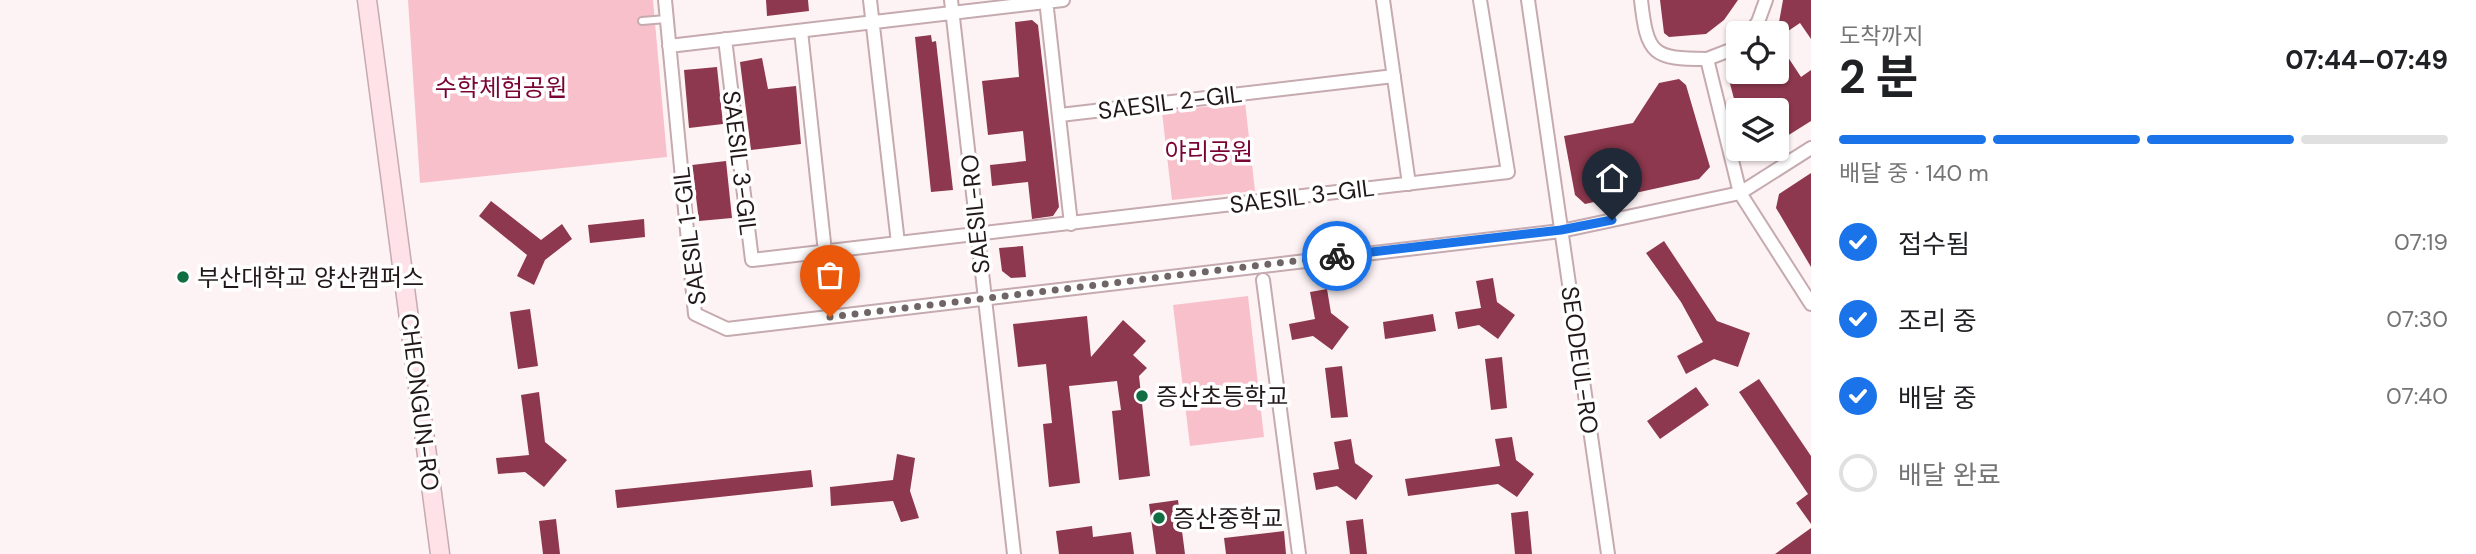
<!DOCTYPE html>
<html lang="ko">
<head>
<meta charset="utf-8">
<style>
  :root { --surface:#fff; --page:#f6f6f6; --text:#202124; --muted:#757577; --line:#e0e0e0; --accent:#1a73e8 }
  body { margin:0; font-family:"DM Sans","Noto Sans KR",sans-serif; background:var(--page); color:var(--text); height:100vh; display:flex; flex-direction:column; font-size:26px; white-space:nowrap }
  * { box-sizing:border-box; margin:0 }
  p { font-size:23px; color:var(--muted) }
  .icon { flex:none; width:38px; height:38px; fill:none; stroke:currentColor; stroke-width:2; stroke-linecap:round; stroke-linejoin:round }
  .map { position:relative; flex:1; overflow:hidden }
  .details { display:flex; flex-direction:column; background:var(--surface); width:665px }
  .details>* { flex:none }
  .fabs { position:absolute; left:1726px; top:21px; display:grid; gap:14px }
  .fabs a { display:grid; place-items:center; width:63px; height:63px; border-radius:7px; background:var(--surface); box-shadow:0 2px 5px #0004; font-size:35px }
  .pin { position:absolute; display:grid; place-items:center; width:60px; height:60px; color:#fff; margin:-72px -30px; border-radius:50% 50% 50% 0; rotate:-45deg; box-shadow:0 0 7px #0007 }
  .pin .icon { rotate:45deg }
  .courier { position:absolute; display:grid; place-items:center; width:70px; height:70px; margin:-35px; border:5px solid #1a73e8; border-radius:50%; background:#fff; color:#222; box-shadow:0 2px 9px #0007 }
  .overview em { font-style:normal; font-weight:700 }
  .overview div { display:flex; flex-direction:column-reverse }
  .overview { display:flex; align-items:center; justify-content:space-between; height:119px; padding:0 28px }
  h1 { font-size:46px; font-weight:700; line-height:52px }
  .bar { display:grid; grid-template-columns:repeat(4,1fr); gap:10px 7px; align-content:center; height:84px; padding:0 28px }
  .bar i { height:9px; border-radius:5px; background:var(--line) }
  .bar .selected { background:var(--accent) }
  .bar p { grid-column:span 4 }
  ol { padding:0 28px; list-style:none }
  li { display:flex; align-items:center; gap:21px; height:77px }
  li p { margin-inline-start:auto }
  li .icon { padding:7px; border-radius:50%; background:var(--accent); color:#fff; stroke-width:4 }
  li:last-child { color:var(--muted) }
  li i { width:38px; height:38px; border:4px solid var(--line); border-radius:50% }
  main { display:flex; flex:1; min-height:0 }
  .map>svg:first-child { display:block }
</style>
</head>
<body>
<main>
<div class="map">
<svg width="1811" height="554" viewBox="0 0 1811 554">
  <rect width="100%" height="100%" fill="#fef3f4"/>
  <!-- green -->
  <path fill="#f8c0ca" d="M408,0h245l14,157 -247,26z
    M1245,102l10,89 -83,9 -10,-88z
    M1248,296l16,141 -74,9 -17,-141z"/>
  <!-- building -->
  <path fill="#8d384e" d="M766,0h42l1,11 -42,5z
    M1660,0h78l-14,20 -18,14 -37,3 -5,-4z
    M1783,0h28v39l-11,-16 -24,16z
    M1032,20l6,5 21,182 -6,9 -21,3 -4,-37 -36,4 -2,-21 36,-4 -3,-30 -35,4 -6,-54 37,-4 -4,-55z
    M931,35l1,7 4,-1 17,149 -22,2 -16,-155z
    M1776,39l25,38 10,-7v51l-35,22v-33h-39l-8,-30 4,-8h43z
    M762,58l6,31 28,-3 5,58 -50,6 -11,-88z
    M717,67l6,57 -34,4 -5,-58z
    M1679,79l7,6 24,82 -11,12 -114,25 -10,-9 -11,-59 69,-13 26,-40z
    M726,161l6,57 -33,3 -7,-56z
    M1811,173v94l-35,-59 3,-14z
    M491,201l50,39 21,-16 10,15 -27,21 -11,25 -17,-9 10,-21 -48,-39z
    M644,219l1,18 -55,6 -2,-18z
    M1664,241l53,80 33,12 -12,34 -24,-8 -28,15 -9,-18 26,-14 -22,-40 -35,-49z
    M1023,246l3,31 -15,1 -9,-7 -3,-23z
    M1493,278l4,24 18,13 -17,24 -19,-14 -21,4 -3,-17 26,-4 -5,-27z
    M1327,289l4,24 18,14 -17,23 -19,-14 -21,4 -3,-16 26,-5 -5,-27z
    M530,309l8,57 -20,3 -8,-57z
    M1433,314l3,17 -51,8 -2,-17z
    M1087,316l4,41 32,-37 23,21 -13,14 14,13 -8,8 11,100 -31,4 -7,-69 9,-1 -4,-29 -48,5 11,97 -31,4 -6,-63 9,-1 -6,-59 -28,3 -5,-43z
    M1502,357l5,51 -16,2 -6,-51z
    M1342,366l6,51 -17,1 -6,-50z
    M1759,379l52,77v68l-15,-21 12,-9 -69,-102z
    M1696,387l13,18 -49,34 -13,-18z
    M539,392l6,50 22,18 -23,27 -19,-15 -27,2 -2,-16 33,-3 -8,-60z
    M1512,437l4,23 18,14 -17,23 -19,-13 -90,12 -3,-17 95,-13 -5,-27z
    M1351,439l4,24 18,13 -17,24 -19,-14 -21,4 -3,-17 26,-4 -5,-27z
    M897,454l18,4 -5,33 9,27 -18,4 -8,-21 -62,5 -1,-19 63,-7z
    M811,470l2,17 -196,21 -2,-18z
    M1178,500l7,54h-29l-7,-50z
    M1528,511l4,43h-17l-4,-41z
    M556,519l4,35h-17l-4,-33z
    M1363,519l4,35h-17l-4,-33z
    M1092,526l1,11 38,-5 3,22h-75l-3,-23z
    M1811,528v26h-36z
    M1284,531l2,23h-60l-2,-16z"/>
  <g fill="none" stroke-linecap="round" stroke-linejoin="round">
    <defs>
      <path id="lane" d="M642,21l24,-2"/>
      <path id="street" d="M665,0l30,314 32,15 834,-98 179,-38 71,-45
        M870,0l28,243
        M951,0l63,554
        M1046,0l25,224
        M1383,0l26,184
        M1528,0l80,554
        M1641,0c6,55 12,59 66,59
        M801,31l24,221
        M1749,33l9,-11 8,-22
        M725,39l27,221 756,-88 -28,-172
        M669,46l394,-46
        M1738,47l-31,12 33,134 71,111
        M1060,115l334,-39
        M1263,280l36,274"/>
      <path id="secondary" d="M367,0l73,554"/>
    </defs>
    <!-- lane casing -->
    <use href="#lane" stroke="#c5aaaf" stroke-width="10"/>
    <!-- street casing -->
    <use href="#street" stroke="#c5aaaf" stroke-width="16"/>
    <!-- secondary casing -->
    <use href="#secondary" stroke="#c5aaaf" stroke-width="21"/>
    <!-- lane -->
    <use href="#lane" stroke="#fff" stroke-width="6"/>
    <!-- street -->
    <use href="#street" stroke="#fff" stroke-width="12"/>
    <!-- secondary -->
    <use href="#secondary" stroke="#fee2e8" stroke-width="18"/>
  </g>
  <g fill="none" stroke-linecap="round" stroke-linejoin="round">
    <!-- done -->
    <path stroke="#6f6566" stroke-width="7" stroke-dasharray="0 12.6" d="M830,317l507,-61"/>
    <!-- route -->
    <path stroke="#1a73e8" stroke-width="9" d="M1337,256l224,-26 51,-10"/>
  </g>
  <!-- markers -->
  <g fill="#116e42" stroke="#fff" stroke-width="2.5">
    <circle cx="183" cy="277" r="7"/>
    <circle cx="1142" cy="396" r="7"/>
    <circle cx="1159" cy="518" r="7"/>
  </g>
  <g text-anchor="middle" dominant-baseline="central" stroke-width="7" stroke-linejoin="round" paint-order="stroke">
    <!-- park labels -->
    <g font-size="24" fill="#790333" stroke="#fff">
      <text x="501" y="87">수학체험공원</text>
      <text x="1209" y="151">야리공원</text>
    </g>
    <!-- street labels -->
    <g font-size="24" fill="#22181a" stroke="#fff">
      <text transform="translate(1170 102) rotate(-7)">SAESIL 2-GIL</text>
      <text transform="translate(740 163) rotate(83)">SAESIL 3-GIL</text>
      <text transform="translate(1302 196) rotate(-7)">SAESIL 3-GIL</text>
      <text transform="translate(975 214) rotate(-96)">SAESIL-RO</text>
      <text transform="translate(689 236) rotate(-97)">SAESIL 1-GIL</text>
      <text transform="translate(1580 360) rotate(82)">SEODEUL-RO</text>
      <text transform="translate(420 402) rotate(83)">CHEONGUN-RO</text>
    </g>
    <!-- poi labels -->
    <g font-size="24" fill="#22181a" stroke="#fff" text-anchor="start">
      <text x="197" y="277">부산대학교 양산캠퍼스</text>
      <text x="1156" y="396">증산초등학교</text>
      <text x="1173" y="518">증산중학교</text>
    </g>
  </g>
</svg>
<div class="fabs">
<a><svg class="icon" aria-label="locate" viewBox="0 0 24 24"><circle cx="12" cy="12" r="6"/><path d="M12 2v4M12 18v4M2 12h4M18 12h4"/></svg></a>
<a><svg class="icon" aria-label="layers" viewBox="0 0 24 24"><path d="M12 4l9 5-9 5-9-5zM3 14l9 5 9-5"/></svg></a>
</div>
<div class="pin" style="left:830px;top:317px;background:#ea580c"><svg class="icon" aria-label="bag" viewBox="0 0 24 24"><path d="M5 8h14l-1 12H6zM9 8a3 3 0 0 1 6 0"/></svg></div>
<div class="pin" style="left:1612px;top:220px;background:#1f2937"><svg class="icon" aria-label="home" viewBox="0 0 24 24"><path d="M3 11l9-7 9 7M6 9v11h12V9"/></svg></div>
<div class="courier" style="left:1337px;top:256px"><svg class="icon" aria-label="bike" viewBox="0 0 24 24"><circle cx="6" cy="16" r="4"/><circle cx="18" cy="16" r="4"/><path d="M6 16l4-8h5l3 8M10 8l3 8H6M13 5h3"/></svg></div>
</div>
<section class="details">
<div class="overview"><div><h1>2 분</h1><p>도착까지</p></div><em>07:44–07:49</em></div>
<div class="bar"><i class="selected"></i><i class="selected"></i><i class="selected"></i><i></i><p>배달 중 · 140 m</p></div>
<ol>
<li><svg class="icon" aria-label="check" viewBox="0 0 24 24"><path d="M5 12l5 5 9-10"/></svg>접수됨<p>07:19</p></li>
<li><svg class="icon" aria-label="check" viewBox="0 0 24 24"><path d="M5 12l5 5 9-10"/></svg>조리 중<p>07:30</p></li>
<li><svg class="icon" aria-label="check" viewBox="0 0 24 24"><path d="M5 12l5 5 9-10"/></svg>배달 중<p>07:40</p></li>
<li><i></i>배달 완료</li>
</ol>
</section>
</main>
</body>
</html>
